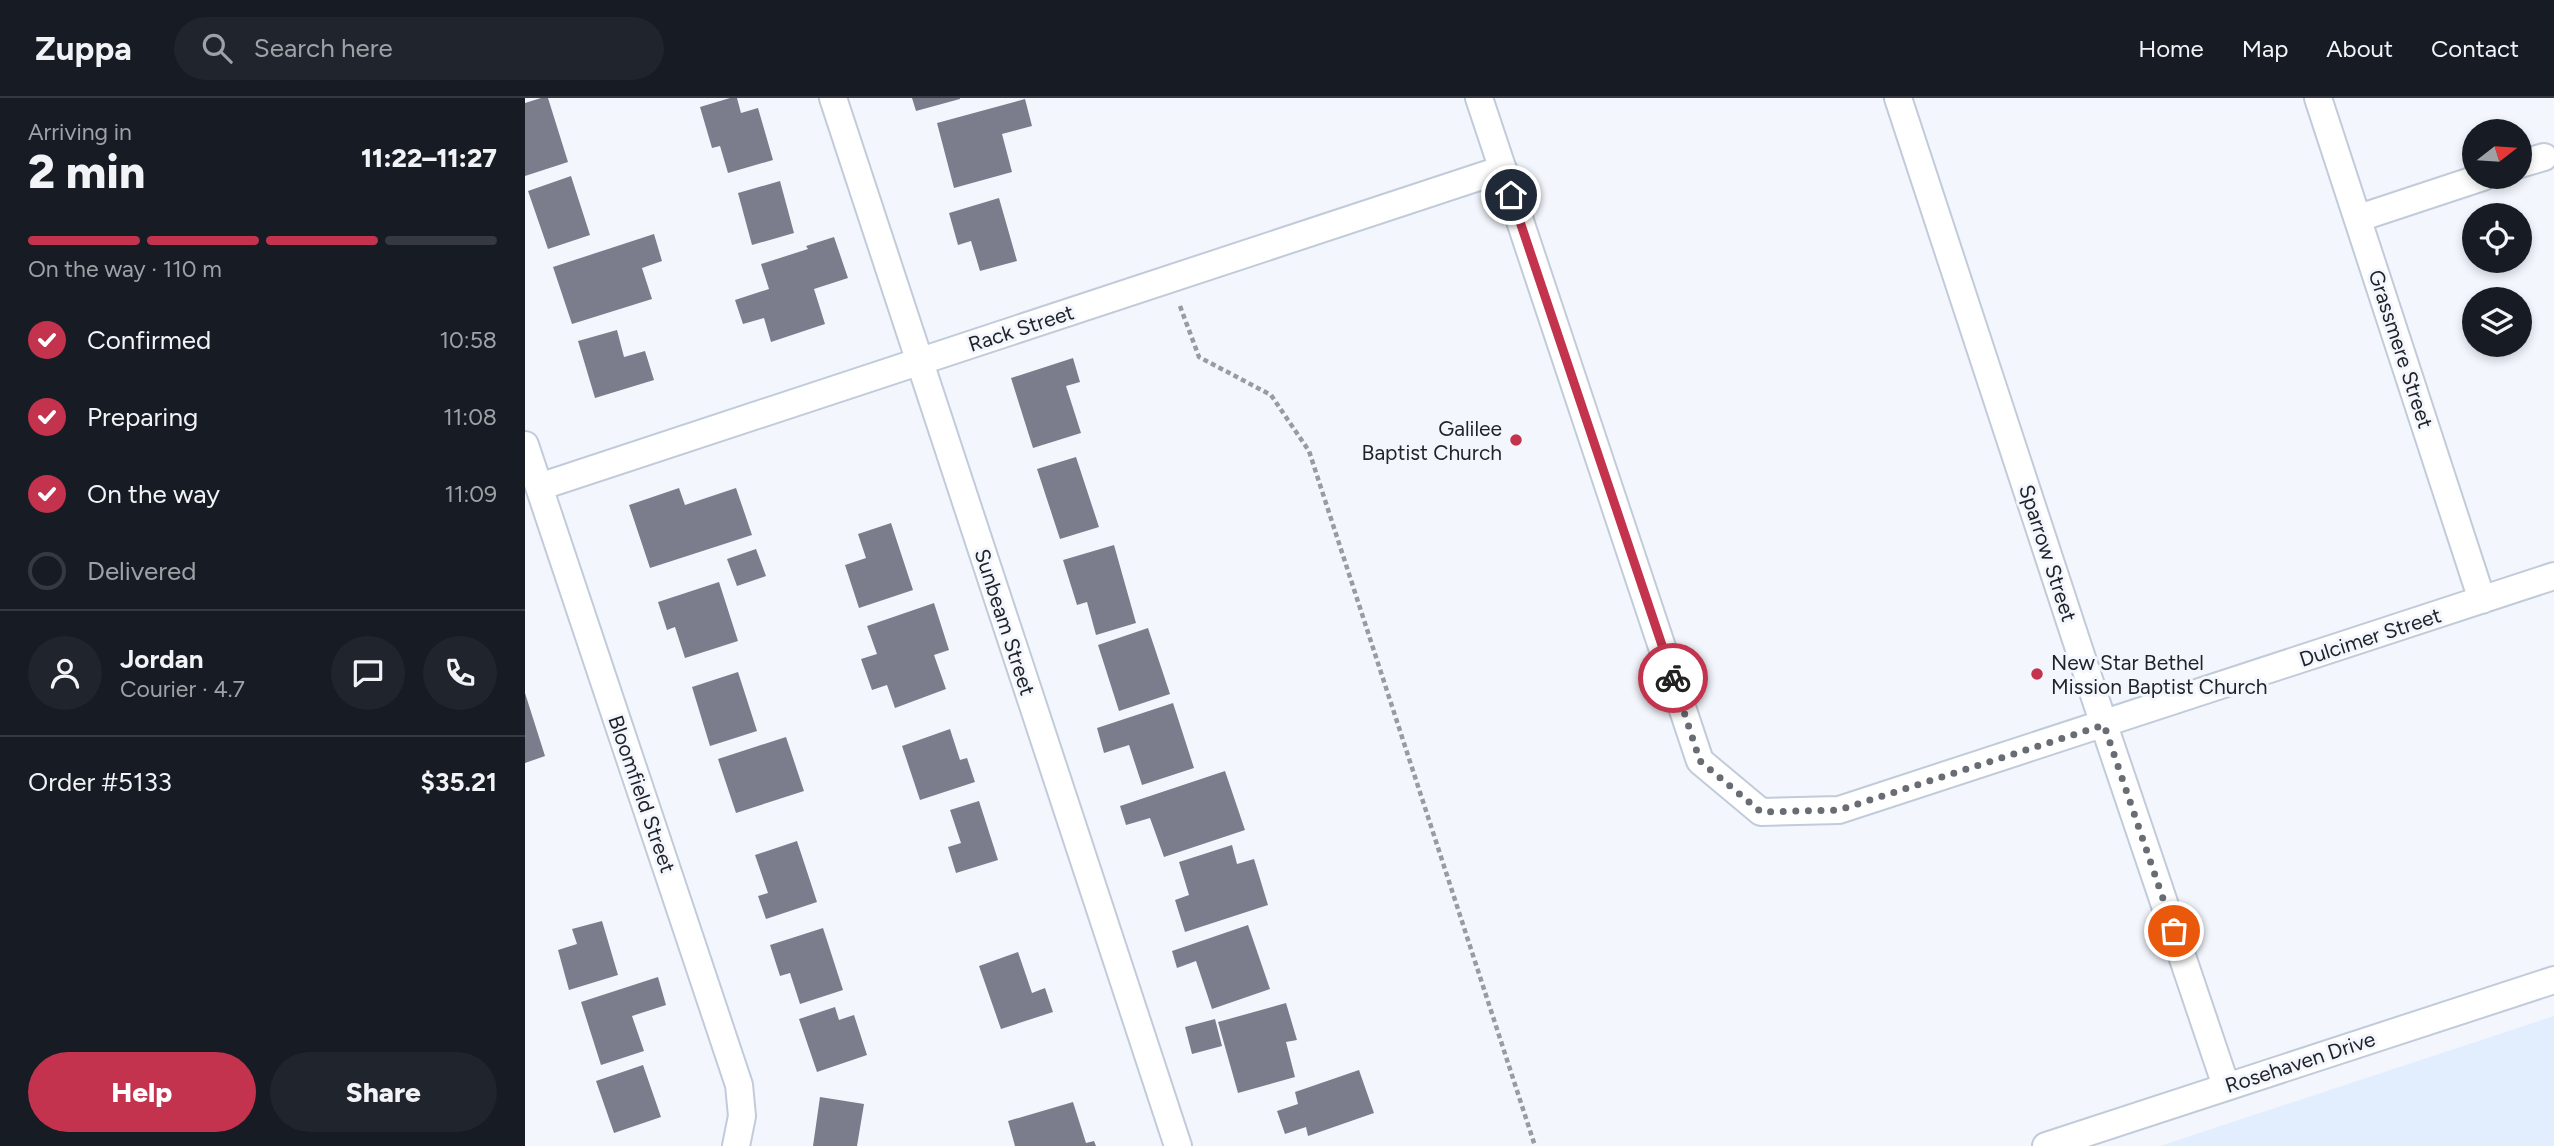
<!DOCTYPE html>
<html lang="en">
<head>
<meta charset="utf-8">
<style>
  :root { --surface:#171b24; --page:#20242c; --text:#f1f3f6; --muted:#9ea1a6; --line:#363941; --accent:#c3334d }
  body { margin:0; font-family:Figtree,sans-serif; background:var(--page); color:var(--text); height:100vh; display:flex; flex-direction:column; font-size:26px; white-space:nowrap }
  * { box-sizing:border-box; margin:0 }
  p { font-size:23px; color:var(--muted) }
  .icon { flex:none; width:38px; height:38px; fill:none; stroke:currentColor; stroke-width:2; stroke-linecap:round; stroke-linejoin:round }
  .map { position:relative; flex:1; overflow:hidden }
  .sheet { display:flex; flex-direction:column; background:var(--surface); width:525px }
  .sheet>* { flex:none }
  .needle { width:46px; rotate:73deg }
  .buttons { position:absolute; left:1937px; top:21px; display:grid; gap:14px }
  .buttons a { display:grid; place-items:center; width:70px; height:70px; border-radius:50%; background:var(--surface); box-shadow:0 4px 10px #0003; font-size:35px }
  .pin { position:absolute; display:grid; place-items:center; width:60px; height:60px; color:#fff; margin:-30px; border:4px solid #fff; border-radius:50%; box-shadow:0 2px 7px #0007 }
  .courier { position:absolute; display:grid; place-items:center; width:70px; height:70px; margin:-35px; border:5px solid #c3334d; border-radius:50%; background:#fff; color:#222; box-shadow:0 2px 9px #0007 }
  .summary em { font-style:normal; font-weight:800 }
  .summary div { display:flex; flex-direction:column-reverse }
  .summary { display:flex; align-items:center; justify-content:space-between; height:119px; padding:0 28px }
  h1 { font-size:46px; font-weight:800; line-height:52px }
  .bar { display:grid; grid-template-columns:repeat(4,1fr); gap:10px 7px; align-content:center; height:84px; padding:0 28px }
  .bar i { height:9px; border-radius:5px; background:var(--line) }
  .bar .selected { background:var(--accent) }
  .bar p { grid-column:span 4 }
  .line { display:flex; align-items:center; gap:18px; padding:0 28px; border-top:2px solid var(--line) }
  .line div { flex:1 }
  .round { display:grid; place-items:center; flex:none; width:74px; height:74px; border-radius:37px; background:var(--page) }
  ol { padding:0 28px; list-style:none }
  li { display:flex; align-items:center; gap:21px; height:77px }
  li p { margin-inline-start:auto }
  li .icon { padding:7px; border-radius:50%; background:var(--accent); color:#fff; stroke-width:4 }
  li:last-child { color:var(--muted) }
  li i { width:38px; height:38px; border:4px solid var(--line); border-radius:50% }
  .cta { display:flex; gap:14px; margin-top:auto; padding:14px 28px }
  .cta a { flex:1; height:80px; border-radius:42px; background:var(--accent); color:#fff; font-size:28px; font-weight:800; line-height:80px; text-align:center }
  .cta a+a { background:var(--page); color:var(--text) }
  header { display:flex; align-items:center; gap:42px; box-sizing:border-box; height:98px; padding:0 35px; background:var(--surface); border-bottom:2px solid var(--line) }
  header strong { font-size:33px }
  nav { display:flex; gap:38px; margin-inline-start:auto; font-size:24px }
  .search { width:490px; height:63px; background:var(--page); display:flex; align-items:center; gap:18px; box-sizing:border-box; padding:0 24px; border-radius:38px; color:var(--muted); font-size:26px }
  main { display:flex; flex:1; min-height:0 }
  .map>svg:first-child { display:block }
</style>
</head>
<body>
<header>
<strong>Zuppa</strong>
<div class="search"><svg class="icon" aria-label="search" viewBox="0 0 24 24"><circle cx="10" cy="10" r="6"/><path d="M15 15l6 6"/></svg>Search here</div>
<nav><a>Home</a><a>Map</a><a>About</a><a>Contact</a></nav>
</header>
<main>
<section class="sheet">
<div class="summary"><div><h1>2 min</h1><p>Arriving in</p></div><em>11:22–11:27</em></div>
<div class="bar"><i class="selected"></i><i class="selected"></i><i class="selected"></i><i></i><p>On the way · 110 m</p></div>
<ol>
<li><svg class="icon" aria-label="check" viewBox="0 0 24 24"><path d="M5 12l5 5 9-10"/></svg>Confirmed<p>10:58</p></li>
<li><svg class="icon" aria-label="check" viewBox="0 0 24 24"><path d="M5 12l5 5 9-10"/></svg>Preparing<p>11:08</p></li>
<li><svg class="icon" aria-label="check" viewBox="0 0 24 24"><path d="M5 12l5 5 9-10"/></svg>On the way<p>11:09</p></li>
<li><i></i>Delivered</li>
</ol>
<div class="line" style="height:126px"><a class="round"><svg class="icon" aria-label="person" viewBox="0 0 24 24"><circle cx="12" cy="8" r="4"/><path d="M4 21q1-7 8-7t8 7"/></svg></a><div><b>Jordan</b><p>Courier · 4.7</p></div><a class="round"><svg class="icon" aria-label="chat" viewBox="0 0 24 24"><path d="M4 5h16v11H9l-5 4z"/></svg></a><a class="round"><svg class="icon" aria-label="phone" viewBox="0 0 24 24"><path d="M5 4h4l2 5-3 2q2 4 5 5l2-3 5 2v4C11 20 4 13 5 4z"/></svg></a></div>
<div class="line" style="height:91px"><div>Order #5133</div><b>$35.21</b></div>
<div class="cta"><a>Help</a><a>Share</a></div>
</section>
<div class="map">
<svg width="2029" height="1048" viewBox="0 0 2029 1048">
  <rect width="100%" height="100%" fill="#f3f7fd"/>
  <!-- built -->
  <path fill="#e2edfe" d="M2029,918v130h-394z"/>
  <!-- building -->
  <path fill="#7c7d8c" d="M16,0h7l20,64 -43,14v-73z
    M205,0h7l4,15 17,-5 15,52 -45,13 -8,-27 -8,2 -12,-41z
    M387,0h48v1l-44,12z
    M500,1l7,27 -30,8 10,38 -58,16 -17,-65z
    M46,78l19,59 -42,14 -20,-58z
    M255,83l14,52 -42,12 -14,-52z
    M474,100l18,63 -37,10 -9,-30 -13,4 -9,-32z
    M129,136l8,27 -20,7 10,31 -80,25 -19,-57z
    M309,139l14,41 -34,11 11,35 -54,18 -7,-24 -21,6 -8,-24 34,-11 -8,-25 47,-15 -2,-3z
    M92,232l7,27 21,-6 9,29 -59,18 -17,-57z
    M548,260l7,24 -14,4 15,47 -48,15 -22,-70z
    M551,359l23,70 -39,12 -23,-70z
    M154,390l6,17 51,-17 16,47 -102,33 -21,-63z
    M366,425l22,67 -54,18 -14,-43 21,-7 -8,-24z
    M589,447l22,78 -40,12 -9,-33 -10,3 -14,-45z
    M231,451l10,27 -29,10 -10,-27z
    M194,484l19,59 -53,17 -10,-31 -8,3 -9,-28z
    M409,505l15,47 -15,5 12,34 -51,19 -8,-23 -15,5 -11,-31 16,-5 -10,-28z
    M623,530l22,66 -51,17 -21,-66z
    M213,574l19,59 -47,15 -18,-59z
    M0,595l20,63 -20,7z
    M648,605l21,65 -52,17 -13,-40 -25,8 -7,-25z
    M425,631l10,31 7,-2 8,24 -55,18 -18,-54z
    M261,639l18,54 -68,22 -18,-54z
    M700,673l20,59 -81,27 -14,-39 -24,7 -6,-19z
    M454,703l19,59 -42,13 -8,-26 13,-4 -11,-33z
    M272,743l20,61 -51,17 -8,-23 10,-3 -13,-38z
    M707,747l5,19 17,-5 14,46 -83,27 -10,-32 14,-5 -10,-33z
    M77,823l16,54 -49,15 -11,-40 19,-6 -5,-15z
    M723,827l22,64 -58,20 -16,-48 -19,7 -5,-17z
    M298,830l20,62 -43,14 -10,-31 -10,3 -10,-31z
    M493,854l14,41 13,-5 8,24 -52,17 -22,-63z
    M133,879l8,28 -34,11 12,35 -43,14 -20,-63z
    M761,905l11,37 -11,2 9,35 -57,16 -20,-71z
    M310,909l4,13 15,-5 13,40 -50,17 -18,-53z
    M690,921l7,27 -30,8 -7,-27z
    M118,967l18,52 -47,16 -18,-52z
    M834,972l15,43 -66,23 -2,-9 -21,7 -8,-23 21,-7 -3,-12z
    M295,999l44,7 -7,42h-44z
    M548,1004l13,41 8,-2 2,5h-81l-7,-25z"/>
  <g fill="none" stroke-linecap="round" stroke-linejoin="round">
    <defs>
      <path id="street" d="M308,0l345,1048
        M954,0l221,663 61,51 78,-2 715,-234
        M1373,0l206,627 122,361
        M1793,0l164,502
        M1995,66l24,-7
        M1834,120l124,-41
        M0,347l214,640 3,31 -6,30
        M14,389l964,-318
        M1521,1048l508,-166"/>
    </defs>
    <!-- street casing -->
    <use href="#street" stroke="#c1cbd9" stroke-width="30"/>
    <!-- path -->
    <path stroke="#989ca2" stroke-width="4.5" stroke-dasharray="5 3.5" stroke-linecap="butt" d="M655,208l19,51 72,38 38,56 226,695"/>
    <!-- street -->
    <use href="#street" stroke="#fff" stroke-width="26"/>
  </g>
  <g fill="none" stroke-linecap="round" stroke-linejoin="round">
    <!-- done -->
    <path stroke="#696d73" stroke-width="7" stroke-dasharray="0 12.6" d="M1148,580l27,83 61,51 78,-2 265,-85 70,206"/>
    <!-- route -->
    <path stroke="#c3334d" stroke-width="9" d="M986,97l162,483"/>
  </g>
  <!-- markers -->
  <g fill="#c3334d" stroke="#f3f7fd" stroke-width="2.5">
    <circle cx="991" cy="342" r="7"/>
    <circle cx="1512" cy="576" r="7"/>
  </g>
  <g text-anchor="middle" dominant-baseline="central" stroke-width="6" stroke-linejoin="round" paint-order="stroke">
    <!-- street labels -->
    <g font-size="21" fill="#1f2328" stroke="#f3f7fd">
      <text transform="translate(496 230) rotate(-18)">Rack Street</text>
      <text transform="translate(1876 251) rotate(72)">Grassmere Street</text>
      <text transform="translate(1523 455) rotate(72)">Sparrow Street</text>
      <text transform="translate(480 524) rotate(72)">Sunbeam Street</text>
      <text transform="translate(1845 539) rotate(-18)">Dulcimer Street</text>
      <text transform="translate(117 696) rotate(71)">Bloomfield Street</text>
      <text transform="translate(1775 964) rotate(-18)">Rosehaven Drive</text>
    </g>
    <!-- poi labels -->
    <g font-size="21" fill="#1f2328" stroke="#f3f7fd" text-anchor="end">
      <text x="977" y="330">Galilee<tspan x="977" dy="24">Baptist Church</tspan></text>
      <text x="1526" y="564" text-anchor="start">New Star Bethel<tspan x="1526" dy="24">Mission Baptist Church</tspan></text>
    </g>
  </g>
</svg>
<div class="buttons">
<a><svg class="needle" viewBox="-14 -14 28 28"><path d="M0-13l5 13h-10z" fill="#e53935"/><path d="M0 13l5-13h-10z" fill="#9ea1a6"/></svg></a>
<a><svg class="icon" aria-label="locate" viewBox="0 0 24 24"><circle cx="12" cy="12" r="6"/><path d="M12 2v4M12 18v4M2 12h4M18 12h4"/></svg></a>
<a><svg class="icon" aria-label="layers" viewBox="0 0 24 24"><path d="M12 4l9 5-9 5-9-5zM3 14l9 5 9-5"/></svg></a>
</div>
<div class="pin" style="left:1649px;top:833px;background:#ea580c"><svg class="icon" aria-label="bag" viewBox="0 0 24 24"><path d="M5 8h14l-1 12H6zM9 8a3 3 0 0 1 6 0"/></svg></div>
<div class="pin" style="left:986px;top:97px;background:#1f2937"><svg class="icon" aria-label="home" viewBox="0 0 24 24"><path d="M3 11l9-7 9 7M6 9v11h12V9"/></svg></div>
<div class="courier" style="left:1148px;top:580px"><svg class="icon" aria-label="bike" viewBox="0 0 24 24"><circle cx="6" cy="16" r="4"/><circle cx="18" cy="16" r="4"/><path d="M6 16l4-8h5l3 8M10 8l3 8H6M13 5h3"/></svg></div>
</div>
</main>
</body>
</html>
